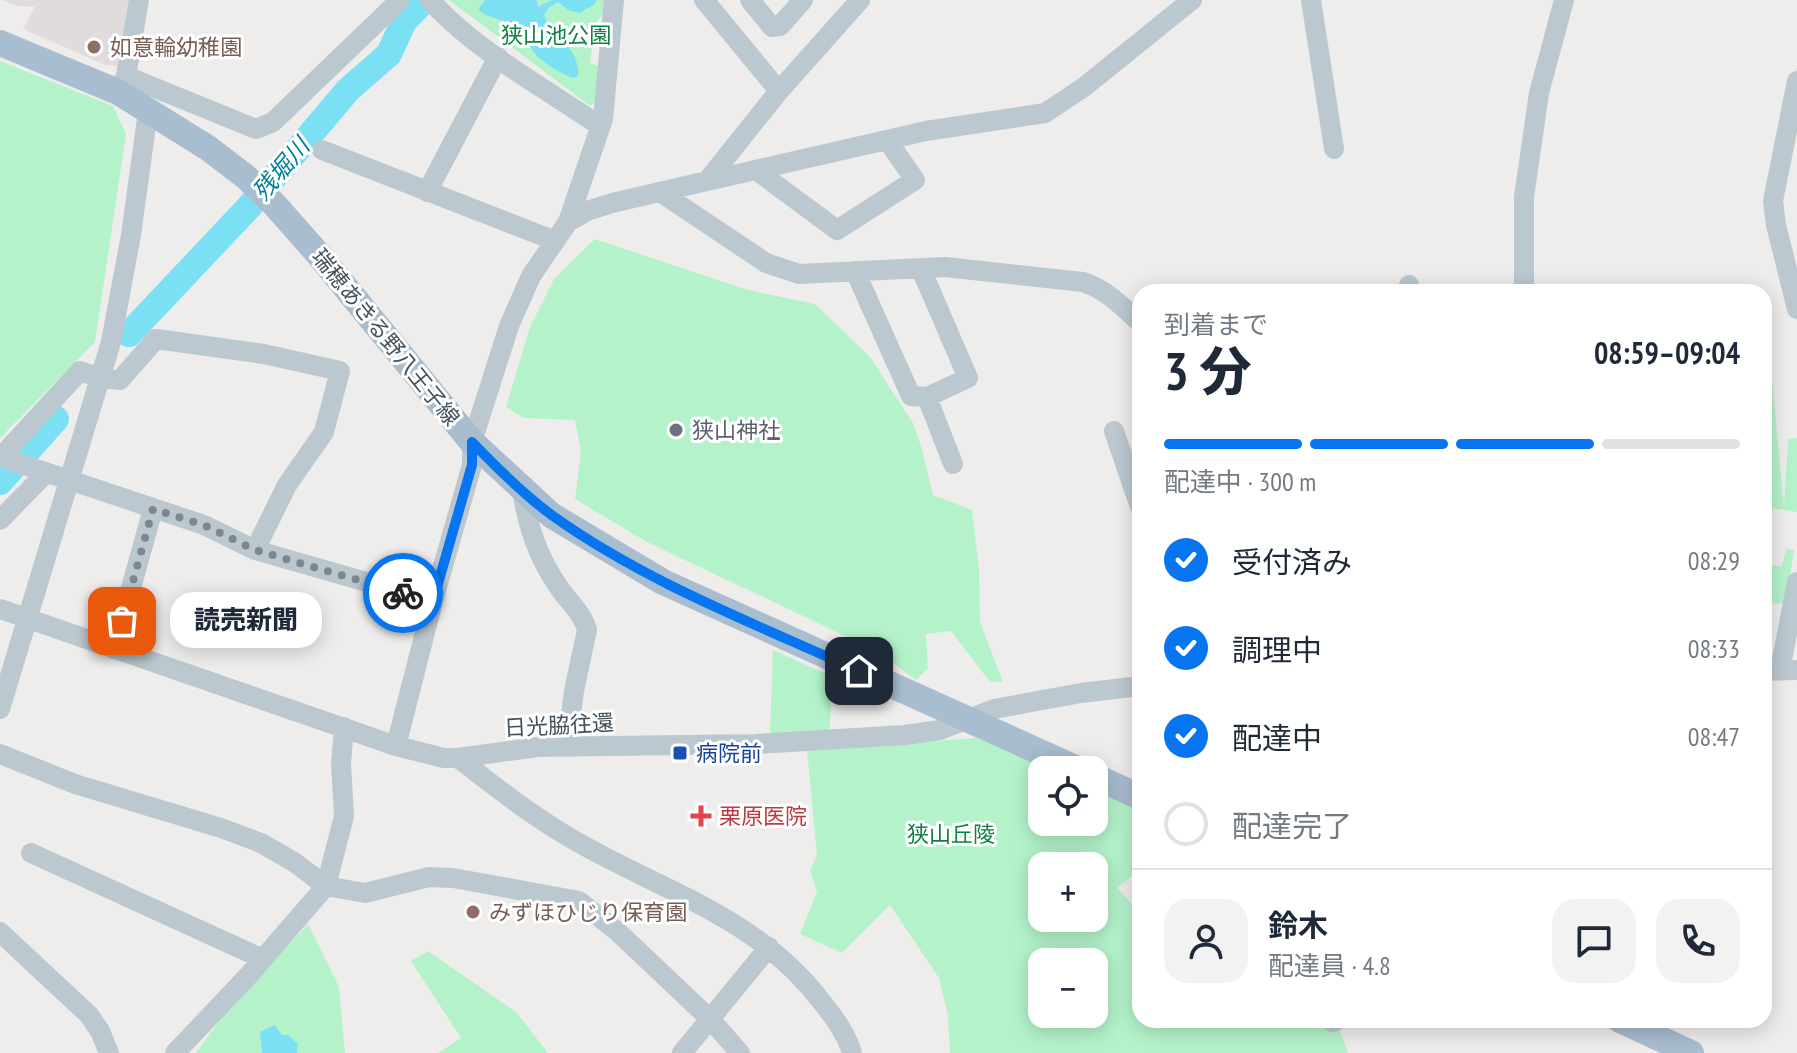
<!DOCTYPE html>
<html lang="ja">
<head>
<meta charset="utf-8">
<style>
  :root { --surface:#fff; --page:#f2f2f3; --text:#1f2937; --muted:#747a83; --line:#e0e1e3; --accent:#0675ef }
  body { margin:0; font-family:"PT Sans Narrow","Noto Sans JP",sans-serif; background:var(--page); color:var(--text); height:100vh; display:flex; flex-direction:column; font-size:30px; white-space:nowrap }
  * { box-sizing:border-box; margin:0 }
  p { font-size:26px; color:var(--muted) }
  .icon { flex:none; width:44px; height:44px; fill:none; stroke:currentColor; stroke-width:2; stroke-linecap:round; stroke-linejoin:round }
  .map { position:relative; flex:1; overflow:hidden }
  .details { position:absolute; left:1132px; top:284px; width:640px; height:744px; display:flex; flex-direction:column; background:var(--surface); border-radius:24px; box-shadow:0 4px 20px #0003 }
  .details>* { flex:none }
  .controls { position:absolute; left:1028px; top:756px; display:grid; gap:16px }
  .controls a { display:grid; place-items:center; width:80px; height:80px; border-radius:16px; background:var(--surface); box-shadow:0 4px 20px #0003; font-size:40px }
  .pin { position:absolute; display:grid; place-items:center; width:68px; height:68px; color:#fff; margin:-34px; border-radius:16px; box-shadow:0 4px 12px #0006 }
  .courier { position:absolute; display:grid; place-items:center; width:80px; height:80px; margin:-40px; border:6px solid #0675ef; border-radius:50%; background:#fff; color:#222; box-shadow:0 2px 10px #0007 }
  .bubble { position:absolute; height:56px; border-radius:24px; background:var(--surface); box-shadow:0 4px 20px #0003; font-size:26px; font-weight:800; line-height:56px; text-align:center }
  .overview em { font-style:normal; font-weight:800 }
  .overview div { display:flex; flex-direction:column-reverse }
  .overview { display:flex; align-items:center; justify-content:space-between; height:136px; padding:0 32px }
  h1 { font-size:52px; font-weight:800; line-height:60px }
  .bar { display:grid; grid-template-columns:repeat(4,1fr); gap:12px 8px; align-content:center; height:96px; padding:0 32px }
  .bar i { height:10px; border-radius:6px; background:var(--line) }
  .bar .on { background:var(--accent) }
  .bar p { grid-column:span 4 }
  .line { display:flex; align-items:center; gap:20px; padding:0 32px; border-top:2px solid var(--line) }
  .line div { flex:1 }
  .round { display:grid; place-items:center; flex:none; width:84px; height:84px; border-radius:24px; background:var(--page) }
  ol { padding:0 32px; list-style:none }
  li { display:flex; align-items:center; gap:24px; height:88px }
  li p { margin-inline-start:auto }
  li .icon { padding:8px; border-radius:50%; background:var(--accent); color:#fff; stroke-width:4 }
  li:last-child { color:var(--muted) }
  li i { width:44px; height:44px; border:4px solid var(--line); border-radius:50% }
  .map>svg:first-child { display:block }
</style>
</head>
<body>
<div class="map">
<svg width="1797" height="1053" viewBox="0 0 1797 1053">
  <rect width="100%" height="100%" fill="#efecec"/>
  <!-- education -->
  <path fill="#e0dcde" d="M3,0h131l-13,66 -16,-1 -82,-36 12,-22 -18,-1z"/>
  <!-- green -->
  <path fill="#b4f3ca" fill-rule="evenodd" d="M449,0h160l-1,9 -13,15 -5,39 11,4 -2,31 -9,8z
    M0,61l113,45 13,28 -31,208 -95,96z
    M595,239l153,51 67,14 55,53 43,66 9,26 11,46 39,15 7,59 1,53 23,60h-13l-39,-51 -25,3 2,34 -12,12 -39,-29 -230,-109 -72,-43 6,-47 -6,-32 -51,-2 -18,-11 24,-80 24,-48z
    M1764,353l6,5 14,150 4,-69 9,-1v74l-33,-5z
    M1786,549l8,1 -8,54 -20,-1 -2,8v-46l18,1z
    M773,650l60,27 -4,59 -59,-1z
    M977,738l77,32h-12v52h52v-35l46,19v63l-23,19 23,25v107h196l12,33h-398l-2,-37 -9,-38 -49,-73 -48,48 -42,-19 17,-42 -7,-22 7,-15 -10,-105zM1042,866h52v52h-52zM1042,962h52v52h-52z
    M308,924l31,63 6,66h-149l29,-40z
    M428,951l89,62 31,40h-110l23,-15 -50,-77z"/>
  <!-- water -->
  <path fill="#7ce0f5" d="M485,0h52l1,7 14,-7h44l-1,4 -16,9 -11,-3 -10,-8 -10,6 -4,8c11,23 36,32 34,60l-5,2c-13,-5 -28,-14 -38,-24 -5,-6 -7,-16 -13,-22 -15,-14 -31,-12 -44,-22z
    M275,1025l7,10h6l10,9 -1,9h-35l-2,-21z"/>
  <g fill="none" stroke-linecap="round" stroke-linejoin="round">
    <!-- river -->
    <path stroke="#7ce0f5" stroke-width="26" d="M129,334l119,-126 100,-118 41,-36 15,-33 21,-21
      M0,482l56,-63"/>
    <!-- minor -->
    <path stroke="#bbc8d0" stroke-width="20" d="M430,0c43,49 116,89 170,126
      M704,0l75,91
      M750,0l22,27 8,-1 23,-26
      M1311,0l23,149
      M126,76l130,53 17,-7 127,-122
      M1797,81l-24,120 3,24 21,84
      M121,86l5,-10 13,-76
      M322,150l231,90
      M756,170l81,60 78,-50 -28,-40
      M707,181l72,-90 81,-91
      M427,192l71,-135
      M660,192l106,71 33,11 146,-7 138,15c24,8 39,24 57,41
      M568,222l35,-103 11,-119
      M921,269l47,109 -41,19
      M855,271l56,125 16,1 26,67
      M1408,292l1,-7
      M1524,292v-95l15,-104 25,-93
      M1114,431l26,76
      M0,457l204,68 51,25 178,51
      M0,458l80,-87 20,7 20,2 36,-41 108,15 76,17 -16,61 -37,53 -32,65
      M522,490c6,37 16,68 38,99 9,13 23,25 27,41l-13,61 -7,55
      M0,520l46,-47
      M0,609l396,137 48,12h14l79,-11 219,-3 149,-9 35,-5 54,-21 87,-16 59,-7
      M114,649l39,-140
      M1780,670l17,-88
      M1764,671l33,-1
      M0,709l111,-367 20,-107 17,-124
      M396,746l37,-145 39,-136v-23l37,-116 22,-50 37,-54 19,-11 25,-8 95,-22 219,-50 119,-18 39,-26 108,-87
      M0,754l75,30 146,44 40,15 33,19 32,24 39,7 64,-16 24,1 126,23 39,31 93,88 29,33
      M458,758c35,27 70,55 109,78 88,53 188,78 254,165 13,16 25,32 31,52
      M31,853l232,106
      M0,932l89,83 11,16 9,22
      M1333,1022l4,-2
      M175,1053l73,-77 78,-90 18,-70 -3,-52 3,-37
      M682,1053l87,-106"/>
    <!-- major -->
    <path stroke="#a8bdcf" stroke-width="26" d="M0,43l118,49 90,56 38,29 28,27 45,51 153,187 79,73 112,67 417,188
      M1094,776l46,21
      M1620,1020l71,33"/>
  </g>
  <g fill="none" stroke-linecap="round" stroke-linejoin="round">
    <!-- done -->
    <path stroke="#7f878e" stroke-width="8" stroke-dasharray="0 14.4" d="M122,621l31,-112 51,16 51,25 148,43"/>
    <!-- route -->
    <path stroke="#0675ef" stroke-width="10" d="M403,593l30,8 39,-136v-23c25,26 52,53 81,74 94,67 203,108 306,155"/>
  </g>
  <!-- markers -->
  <g fill="#8d6e63" stroke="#fff" stroke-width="3">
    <circle cx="94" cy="47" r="8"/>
    <circle cx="473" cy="912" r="8"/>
  </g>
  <circle fill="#6b7280" stroke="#fff" stroke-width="3" cx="676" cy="430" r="8"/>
  <rect fill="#1a4fb4" stroke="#fff" stroke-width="3" x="672" y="745" width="16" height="16" rx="4"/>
  <path fill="#e0444e" stroke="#fff" stroke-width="3" d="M697 804h8v8h8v8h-8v8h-8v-8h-8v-8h8z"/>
  <g text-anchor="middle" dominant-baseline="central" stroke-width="6" stroke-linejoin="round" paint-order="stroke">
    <!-- park labels -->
    <g font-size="22" fill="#0d8343" stroke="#fff">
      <text x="556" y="35">狭山池公園</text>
      <text x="951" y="834">狭山丘陵</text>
    </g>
    <!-- education labels -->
    <g font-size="22" fill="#785e54" stroke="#fff" text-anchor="start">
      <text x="110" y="47">如意輪幼稚園</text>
      <text x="489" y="912">みずほひじり保育園</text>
    </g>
    <!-- street labels -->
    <g font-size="22" fill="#43515b" stroke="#fff">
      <text transform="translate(386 337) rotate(51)">瑞穂あきる野八王子線</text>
      <text transform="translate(559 725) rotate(-3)">日光脇往還</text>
    </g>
    <!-- worship labels -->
    <g font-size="22" fill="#5b616d" stroke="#fff" text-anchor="start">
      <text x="692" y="430">狭山神社</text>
    </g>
    <!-- transit labels -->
    <g font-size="22" fill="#164399" stroke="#fff" text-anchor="start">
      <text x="696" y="753">病院前</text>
    </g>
    <!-- health labels -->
    <g font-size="22" fill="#be3a42" stroke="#fff" text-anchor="start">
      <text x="719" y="816">栗原医院</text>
    </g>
    <!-- water labels -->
    <g font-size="24" font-style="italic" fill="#038099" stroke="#fff">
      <text transform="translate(281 169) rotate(-50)">残堀川</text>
    </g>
  </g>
</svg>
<div class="controls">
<a><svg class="icon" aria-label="locate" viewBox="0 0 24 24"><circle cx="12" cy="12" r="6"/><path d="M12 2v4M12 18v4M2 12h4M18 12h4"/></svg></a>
<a>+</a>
<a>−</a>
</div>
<div class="pin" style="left:122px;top:621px;background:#ea580c"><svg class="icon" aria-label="bag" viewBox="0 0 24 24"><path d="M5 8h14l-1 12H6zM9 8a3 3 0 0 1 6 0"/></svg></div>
<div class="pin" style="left:859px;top:671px;background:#1f2937"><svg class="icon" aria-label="home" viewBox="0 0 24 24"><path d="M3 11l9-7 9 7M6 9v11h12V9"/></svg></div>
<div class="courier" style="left:403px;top:593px"><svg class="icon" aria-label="bike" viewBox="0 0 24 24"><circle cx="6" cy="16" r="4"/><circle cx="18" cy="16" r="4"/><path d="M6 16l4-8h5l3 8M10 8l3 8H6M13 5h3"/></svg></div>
<div class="bubble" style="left:170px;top:592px;width:152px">読売新聞</div>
<section class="details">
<div class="overview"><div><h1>3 分</h1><p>到着まで</p></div><em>08:59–09:04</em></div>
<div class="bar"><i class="on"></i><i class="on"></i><i class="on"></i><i></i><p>配達中 · 300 m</p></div>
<ol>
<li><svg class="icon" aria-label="check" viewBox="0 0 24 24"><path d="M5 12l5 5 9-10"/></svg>受付済み<p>08:29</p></li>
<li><svg class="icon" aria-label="check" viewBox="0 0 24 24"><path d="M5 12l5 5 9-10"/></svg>調理中<p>08:33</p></li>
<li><svg class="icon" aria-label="check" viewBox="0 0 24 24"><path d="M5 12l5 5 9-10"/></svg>配達中<p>08:47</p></li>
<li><i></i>配達完了</li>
</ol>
<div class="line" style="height:144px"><a class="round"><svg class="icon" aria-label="person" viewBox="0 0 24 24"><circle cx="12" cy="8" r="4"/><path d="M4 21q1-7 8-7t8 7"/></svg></a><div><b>鈴木</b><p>配達員 · 4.8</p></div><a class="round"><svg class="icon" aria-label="chat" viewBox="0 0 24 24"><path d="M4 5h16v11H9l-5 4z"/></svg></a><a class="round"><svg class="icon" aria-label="phone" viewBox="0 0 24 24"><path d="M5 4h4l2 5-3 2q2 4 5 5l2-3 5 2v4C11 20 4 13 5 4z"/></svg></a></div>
</section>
</div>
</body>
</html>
